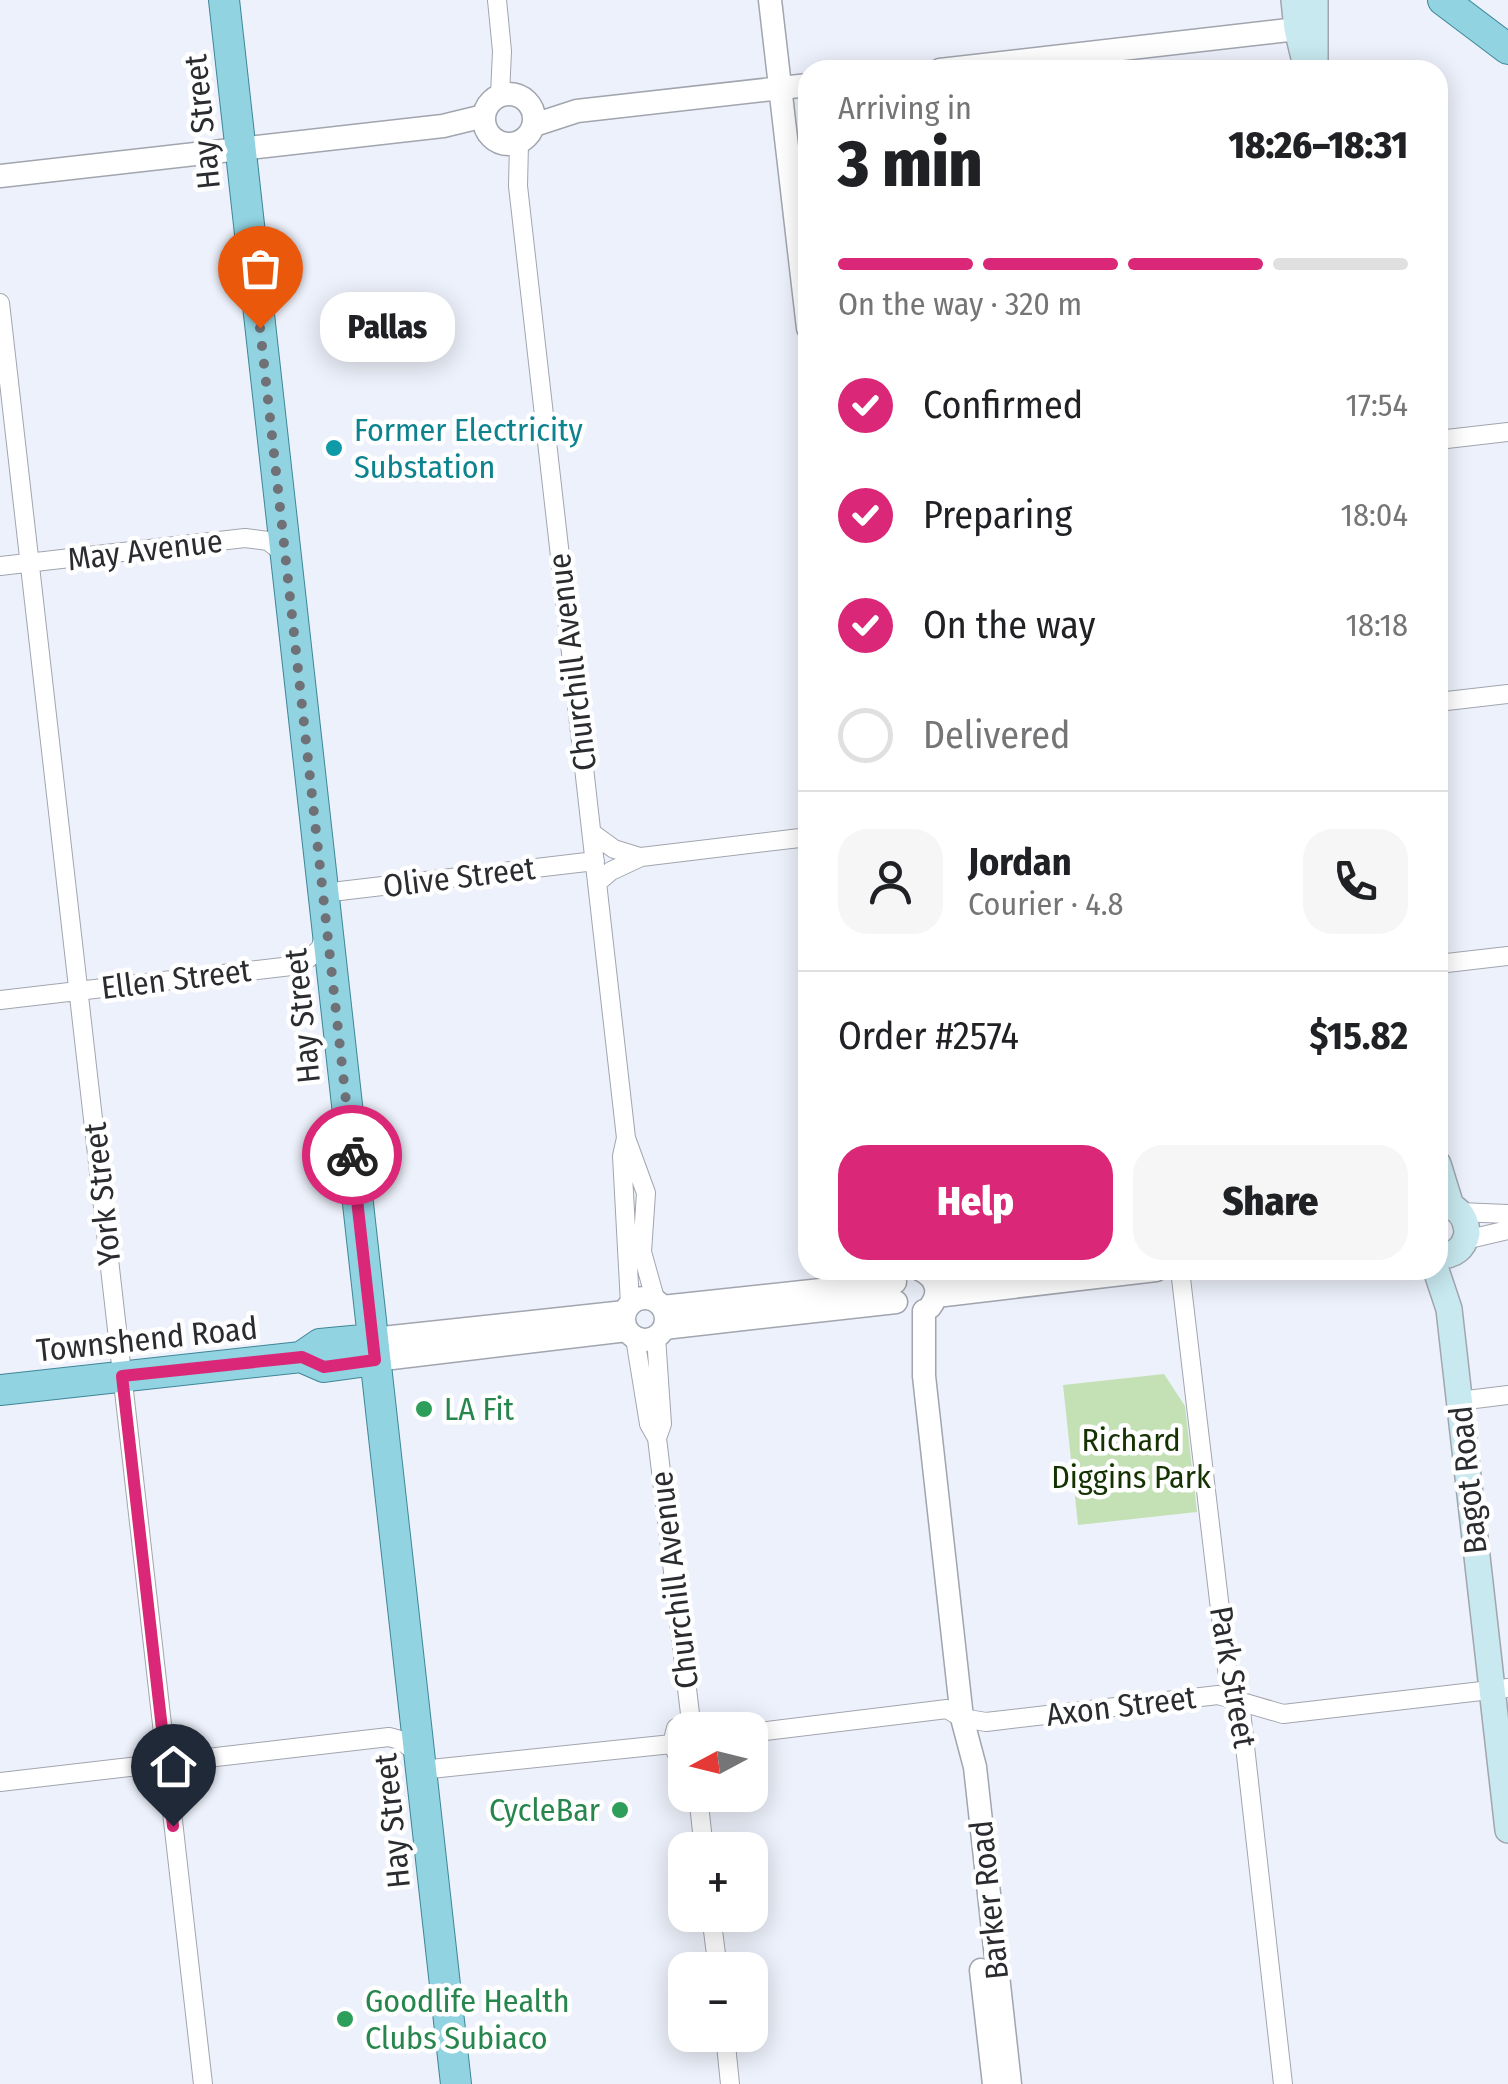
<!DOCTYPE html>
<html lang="en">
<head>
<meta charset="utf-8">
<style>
  :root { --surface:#fff; --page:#f6f6f6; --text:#202124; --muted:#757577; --line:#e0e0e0; --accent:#db2777 }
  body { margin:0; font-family:"Fira Sans Condensed",sans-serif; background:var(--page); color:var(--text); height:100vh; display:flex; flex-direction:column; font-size:38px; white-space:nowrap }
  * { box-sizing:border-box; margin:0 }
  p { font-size:32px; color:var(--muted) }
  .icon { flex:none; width:55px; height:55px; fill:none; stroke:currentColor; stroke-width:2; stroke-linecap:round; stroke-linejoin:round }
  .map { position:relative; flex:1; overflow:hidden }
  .panel { position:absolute; left:798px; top:60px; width:650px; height:1220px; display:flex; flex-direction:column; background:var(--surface); border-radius:30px; box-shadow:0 5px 25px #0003 }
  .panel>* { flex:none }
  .needle { width:65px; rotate:263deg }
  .fabs { position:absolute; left:668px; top:1712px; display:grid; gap:20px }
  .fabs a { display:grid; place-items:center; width:100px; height:100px; border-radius:20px; background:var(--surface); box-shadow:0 5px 25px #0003; font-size:50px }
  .pin { position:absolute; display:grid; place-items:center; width:85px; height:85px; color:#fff; margin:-102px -42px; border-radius:50% 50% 50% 0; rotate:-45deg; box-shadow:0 0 10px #0007 }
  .pin .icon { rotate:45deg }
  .courier { position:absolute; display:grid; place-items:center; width:100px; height:100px; margin:-50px; border:8px solid #db2777; border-radius:50%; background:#fff; color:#222; box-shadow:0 2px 12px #0007 }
  .bubble { position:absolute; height:70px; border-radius:30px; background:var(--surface); box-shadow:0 5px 25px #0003; font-size:32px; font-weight:800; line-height:70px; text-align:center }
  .headline em { font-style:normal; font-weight:800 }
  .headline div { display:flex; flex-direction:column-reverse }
  .headline { display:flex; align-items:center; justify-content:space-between; height:170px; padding:0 40px }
  h1 { font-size:65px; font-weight:800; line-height:75px }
  .bar { display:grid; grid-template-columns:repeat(4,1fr); gap:15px 10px; align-content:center; height:120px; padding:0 40px }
  .bar i { height:12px; border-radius:8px; background:var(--line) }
  .bar .selected { background:var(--accent) }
  .bar p { grid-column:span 4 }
  .line { display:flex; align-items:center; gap:25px; padding:0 40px; border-top:2px solid var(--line) }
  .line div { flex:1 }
  .round { display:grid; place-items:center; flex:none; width:105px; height:105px; border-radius:30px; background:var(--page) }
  ol { padding:0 40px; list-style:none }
  li { display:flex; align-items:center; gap:30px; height:110px }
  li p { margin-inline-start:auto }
  li .icon { padding:10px; border-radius:50%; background:var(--accent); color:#fff; stroke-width:4 }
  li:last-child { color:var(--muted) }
  li i { width:55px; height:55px; border:5px solid var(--line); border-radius:50% }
  .action { display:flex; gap:20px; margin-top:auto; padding:20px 40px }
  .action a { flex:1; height:115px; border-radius:30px; background:var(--accent); color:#fff; font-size:40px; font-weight:800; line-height:115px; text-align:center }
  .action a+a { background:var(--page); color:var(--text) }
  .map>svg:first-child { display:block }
</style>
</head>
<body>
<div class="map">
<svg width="1508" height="2084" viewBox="0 0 1508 2084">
  <rect width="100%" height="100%" fill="#edf1fb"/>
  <!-- park -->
  <path fill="#c4e1b6" d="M1164,1374l21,32 12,106 -119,13 -15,-140z"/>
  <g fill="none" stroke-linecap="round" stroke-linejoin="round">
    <defs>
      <path id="minor" d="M497,0l5,51 -2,44
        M519,143l-1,43 108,952 20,55 -4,59 14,50
        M0,303l203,1781
        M1438,440l70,-8
        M0,566l245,-28 23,3 17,13
        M1438,702l70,-8
        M592,833l22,16 26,8
        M597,883l14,-12 30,-14 167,-20
        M323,893l272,-32
        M1438,964l70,-8
        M0,1000l300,-35 20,-16 5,-15
        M626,1138l-4,18 8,148
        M1459,1212l49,2
        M1465,1240l43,-10
        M1180,1270l48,407 12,25 43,382
        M656,1337l6,87 -5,14 34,284
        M635,1338l14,86 8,14
        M1459,1401l49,-6
        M750,1733l197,-24 15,9 24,4 232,-27 65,19 225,-26
        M685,1758l-8,-4 -5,-10 4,-16 15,-6 14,8
        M421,1770l251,-26
        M0,1782l389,-45 11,3 20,15
        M698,1795l6,55
        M711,1915l7,55
        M725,2035l5,49"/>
      <path id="tertiary" d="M770,0l38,328
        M940,70l357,-41
        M484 119a25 25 0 1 1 50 0a25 25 0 1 1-50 0Z
        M534,125l43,-14 231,-26
        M0,176l443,-50 41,-10
        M921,1270c16,8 20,23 9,37
        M934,1279l78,-9
        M936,1296l220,-26
        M624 1319a21 21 0 1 1 42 0a21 21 0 1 1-42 0Z
        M662,1307l233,-25
        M924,1311v65l38,342 13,49 35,317
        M664,1328l232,-26
        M373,1339l252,-27
        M375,1360l252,-30
        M981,1970l13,114"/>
      <path id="secondary" d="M1294,0l3,29 10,41
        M1315,0v70
        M1438,1164l13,42
        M1438,1204c18,0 28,11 29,29 -3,16 -13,23 -29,23
        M1436,1270l13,39 59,521"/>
      <path id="primary" d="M224,0l232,2084
        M1443,0l65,49
        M301,1357l19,-13 53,-5
        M0,1390l301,-33 23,10 51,-7"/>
    </defs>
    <!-- minor casing -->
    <use href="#minor" stroke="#a1a5ae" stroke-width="20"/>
    <!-- tertiary casing -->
    <use href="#tertiary" stroke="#a1a5ae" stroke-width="25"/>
    <!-- secondary casing -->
    <use href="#secondary" stroke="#a1a5ae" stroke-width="28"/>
    <!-- primary casing -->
    <use href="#primary" stroke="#3e8696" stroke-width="32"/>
    <!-- minor -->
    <use href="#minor" stroke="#fff" stroke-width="18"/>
    <!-- tertiary -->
    <use href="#tertiary" stroke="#fff" stroke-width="22"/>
    <!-- secondary -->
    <use href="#secondary" stroke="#c8e9f0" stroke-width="25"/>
    <!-- primary -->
    <use href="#primary" stroke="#91d3e1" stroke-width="30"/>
  </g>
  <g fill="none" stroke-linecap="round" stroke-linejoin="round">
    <!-- done -->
    <path stroke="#6f7177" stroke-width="10" stroke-dasharray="0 18" d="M260,328l92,827"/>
    <!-- route -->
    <path stroke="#db2777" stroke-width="12" d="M173,1826l-51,-450 180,-19 22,10 51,-7 -23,-205"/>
  </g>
  <!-- markers -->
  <circle fill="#0f9aa8" stroke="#fff" stroke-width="4" cx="334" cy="448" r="10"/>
  <g fill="#2e9e5b" stroke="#fff" stroke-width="4">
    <circle cx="424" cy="1409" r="10"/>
    <circle cx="620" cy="1810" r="10"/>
    <circle cx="345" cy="2019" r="10"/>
  </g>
  <g text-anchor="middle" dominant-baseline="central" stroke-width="9" stroke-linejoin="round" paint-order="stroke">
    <!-- street labels -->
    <g font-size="32" fill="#2b2c30" stroke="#fff">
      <text transform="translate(202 122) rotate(-96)">Hay Street</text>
      <text transform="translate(145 550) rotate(-7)">May Avenue</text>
      <text transform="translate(572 662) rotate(-97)">Churchill Avenue</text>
      <text transform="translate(459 877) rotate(-7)">Olive Street</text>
      <text transform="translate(176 979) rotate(-7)">Ellen Street</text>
      <text transform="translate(302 1016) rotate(-96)">Hay Street</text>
      <text transform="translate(102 1194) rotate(-96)">York Street</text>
      <text transform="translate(147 1339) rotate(-6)">Townshend Road</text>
      <text transform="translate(1468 1480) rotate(-96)">Bagot Road</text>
      <text transform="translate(674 1580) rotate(-97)">Churchill Avenue</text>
      <text transform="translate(1233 1677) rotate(80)">Park Street</text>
      <text transform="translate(1121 1706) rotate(-7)">Axon Street</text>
      <text transform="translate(392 1821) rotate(-96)">Hay Street</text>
      <text transform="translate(989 1900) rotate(-96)">Barker Road</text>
    </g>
    <!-- culture labels -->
    <g font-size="32" fill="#0d838f" stroke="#fff" text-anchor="start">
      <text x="354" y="430">Former Electricity<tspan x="354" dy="37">Substation</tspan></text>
    </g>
    <!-- leisure labels -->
    <g font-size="32" fill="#27864d" stroke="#fff" text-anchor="start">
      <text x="444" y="1409">LA Fit</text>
      <text x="600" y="1810" text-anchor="end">CycleBar</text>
      <text x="365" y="2001">Goodlife Health<tspan x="365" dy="37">Clubs Subiaco</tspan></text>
    </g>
    <!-- park labels -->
    <g font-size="32" fill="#153202" stroke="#fff">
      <text x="1131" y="1440">Richard<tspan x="1131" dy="37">Diggins Park</tspan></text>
    </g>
  </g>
</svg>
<div class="fabs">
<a><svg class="needle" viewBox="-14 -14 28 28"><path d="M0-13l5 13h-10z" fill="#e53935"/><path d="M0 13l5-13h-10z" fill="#757577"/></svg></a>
<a>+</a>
<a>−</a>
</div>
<div class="pin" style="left:260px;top:328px;background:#ea580c"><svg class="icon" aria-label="bag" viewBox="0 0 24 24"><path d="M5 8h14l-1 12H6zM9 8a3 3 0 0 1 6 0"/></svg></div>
<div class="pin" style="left:173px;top:1826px;background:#1f2937"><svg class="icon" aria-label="home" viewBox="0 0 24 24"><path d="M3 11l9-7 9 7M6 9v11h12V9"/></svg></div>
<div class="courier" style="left:352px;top:1155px"><svg class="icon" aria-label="bike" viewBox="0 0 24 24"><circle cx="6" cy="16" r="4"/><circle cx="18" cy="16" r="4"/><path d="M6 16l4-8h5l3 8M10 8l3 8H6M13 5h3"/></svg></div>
<div class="bubble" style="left:320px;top:292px;width:135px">Pallas</div>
<section class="panel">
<div class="headline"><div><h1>3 min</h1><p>Arriving in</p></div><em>18:26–18:31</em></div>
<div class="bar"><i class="selected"></i><i class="selected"></i><i class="selected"></i><i></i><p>On the way · 320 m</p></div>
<ol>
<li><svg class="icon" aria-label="check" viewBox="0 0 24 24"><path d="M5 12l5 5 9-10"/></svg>Confirmed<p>17:54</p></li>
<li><svg class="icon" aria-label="check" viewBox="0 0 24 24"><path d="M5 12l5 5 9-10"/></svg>Preparing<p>18:04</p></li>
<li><svg class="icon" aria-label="check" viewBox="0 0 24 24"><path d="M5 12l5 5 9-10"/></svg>On the way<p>18:18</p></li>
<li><i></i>Delivered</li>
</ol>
<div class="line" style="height:180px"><a class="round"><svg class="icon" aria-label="person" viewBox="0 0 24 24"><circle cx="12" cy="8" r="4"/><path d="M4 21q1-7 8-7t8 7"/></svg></a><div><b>Jordan</b><p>Courier · 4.8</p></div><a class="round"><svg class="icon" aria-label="phone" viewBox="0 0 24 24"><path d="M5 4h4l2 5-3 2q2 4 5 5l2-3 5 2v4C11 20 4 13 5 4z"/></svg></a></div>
<div class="line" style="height:130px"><div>Order #2574</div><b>$15.82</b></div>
<div class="action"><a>Help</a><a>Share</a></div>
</section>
</div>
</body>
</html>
